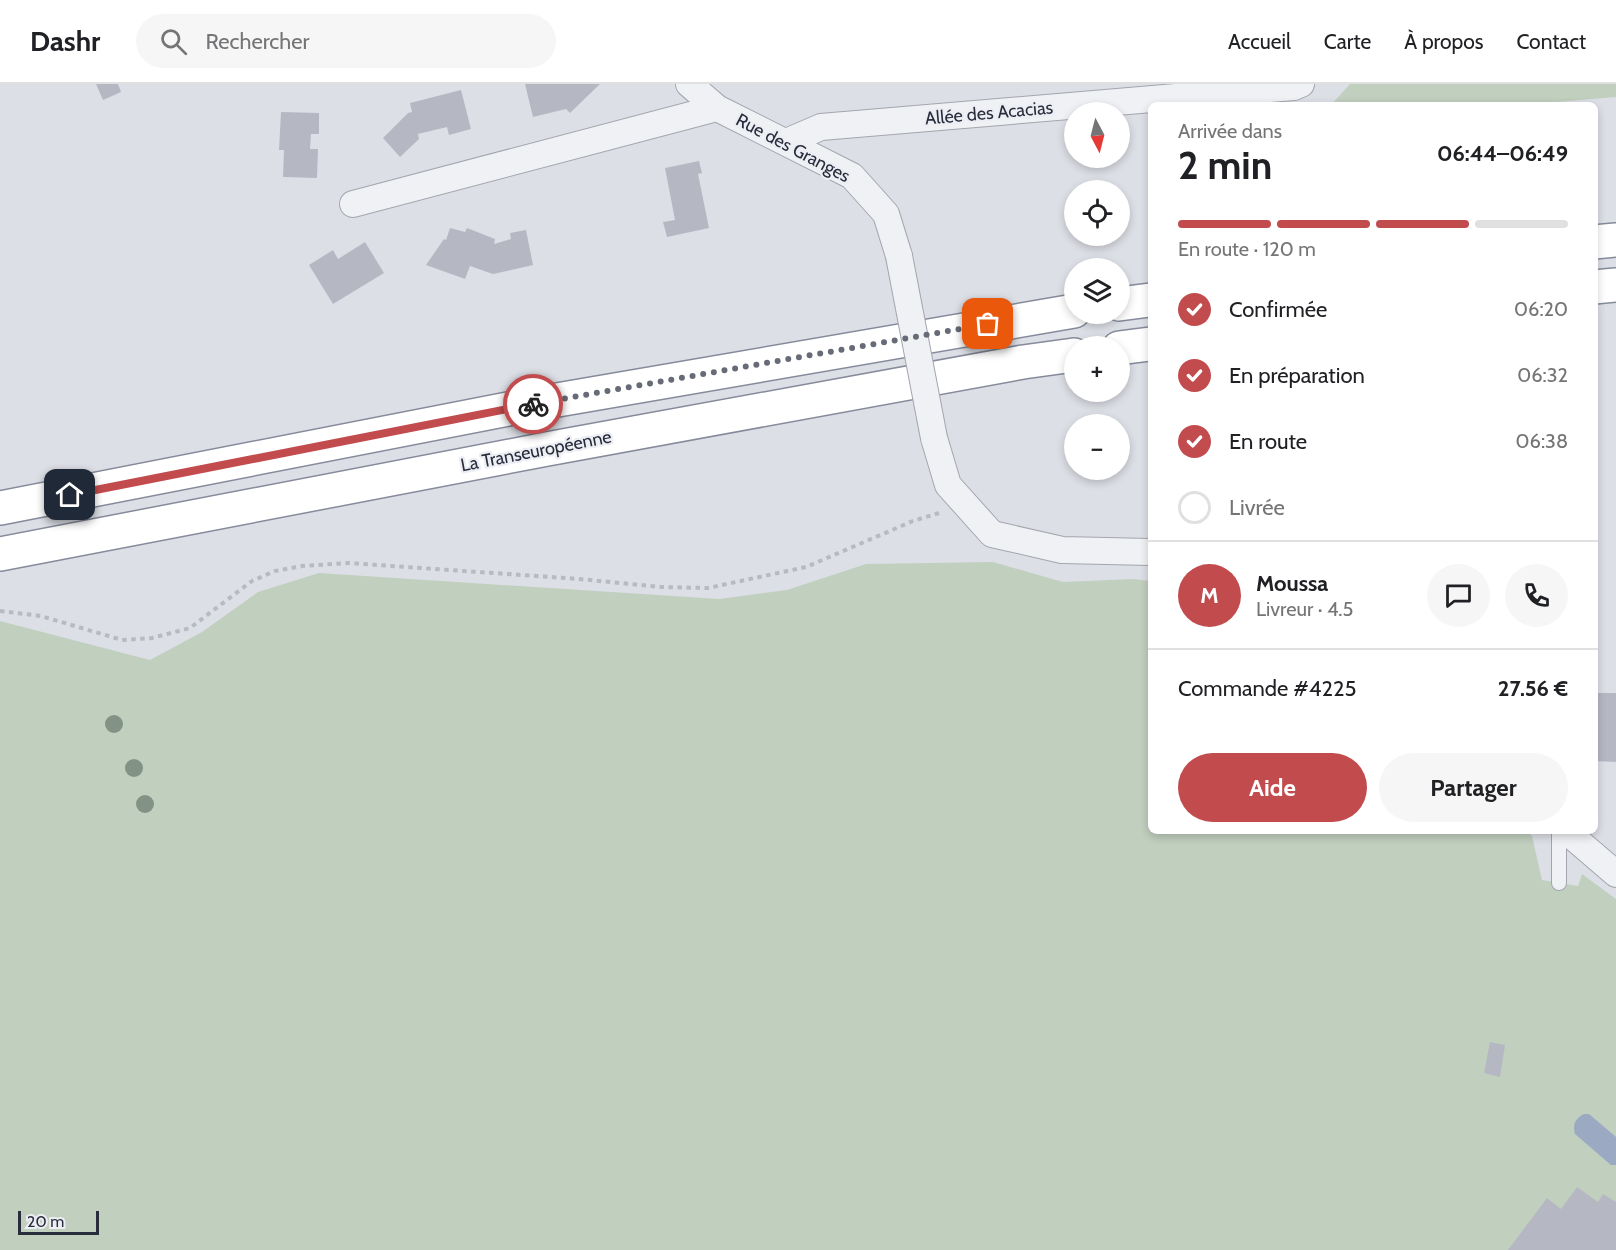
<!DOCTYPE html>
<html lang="fr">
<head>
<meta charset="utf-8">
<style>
  :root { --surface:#fff; --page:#f6f6f6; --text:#202124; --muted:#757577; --line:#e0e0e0; --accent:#c24b4e }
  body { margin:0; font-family:Cabin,sans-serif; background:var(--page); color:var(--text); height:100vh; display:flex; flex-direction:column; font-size:22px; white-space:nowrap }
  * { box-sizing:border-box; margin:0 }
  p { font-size:20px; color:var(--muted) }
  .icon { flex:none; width:33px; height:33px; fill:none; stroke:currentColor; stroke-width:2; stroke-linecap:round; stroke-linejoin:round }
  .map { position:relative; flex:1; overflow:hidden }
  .drawer { position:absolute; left:1148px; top:18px; width:450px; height:732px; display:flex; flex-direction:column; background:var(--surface); border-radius:9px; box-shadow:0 3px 9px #0003 }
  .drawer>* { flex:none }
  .needle { width:39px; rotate:173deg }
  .tools { position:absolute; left:1064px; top:18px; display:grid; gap:12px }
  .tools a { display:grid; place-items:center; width:66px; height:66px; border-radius:50%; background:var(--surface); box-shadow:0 3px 9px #0003; font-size:30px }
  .scale { position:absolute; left:18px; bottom:15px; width:81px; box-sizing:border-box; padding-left:6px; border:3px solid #282c3b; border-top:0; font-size:16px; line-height:21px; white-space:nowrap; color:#282c3b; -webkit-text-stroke:4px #eceef4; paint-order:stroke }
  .pin { position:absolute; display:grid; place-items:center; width:51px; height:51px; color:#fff; margin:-26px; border-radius:12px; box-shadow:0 3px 9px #0006 }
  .courier { position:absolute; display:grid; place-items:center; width:60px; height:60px; margin:-30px; border:4px solid #c24b4e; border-radius:50%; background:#fff; color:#222; box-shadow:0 2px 8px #0007 }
  .overview em { font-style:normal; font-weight:700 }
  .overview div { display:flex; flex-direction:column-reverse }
  .overview { display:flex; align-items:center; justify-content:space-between; height:102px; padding:0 30px }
  h1 { font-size:39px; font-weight:700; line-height:45px }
  .bar { display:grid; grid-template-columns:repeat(4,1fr); gap:9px 6px; align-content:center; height:72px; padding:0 30px }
  .bar i { height:8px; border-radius:4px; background:var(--line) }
  .bar .selected { background:var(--accent) }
  .bar p { grid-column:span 4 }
  .line { display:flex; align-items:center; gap:15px; padding:0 30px; border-top:2px solid var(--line) }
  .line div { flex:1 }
  .round { display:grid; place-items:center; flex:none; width:63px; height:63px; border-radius:32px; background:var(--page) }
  ol { padding:0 30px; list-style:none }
  li { display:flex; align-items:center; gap:18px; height:66px }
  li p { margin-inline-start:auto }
  li .icon { padding:6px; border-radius:50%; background:var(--accent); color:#fff; stroke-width:4 }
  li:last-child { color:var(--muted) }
  li i { width:33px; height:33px; border:3px solid var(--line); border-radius:50% }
  .button { display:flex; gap:12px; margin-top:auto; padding:12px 30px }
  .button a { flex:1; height:69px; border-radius:36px; background:var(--accent); color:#fff; font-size:24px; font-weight:700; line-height:69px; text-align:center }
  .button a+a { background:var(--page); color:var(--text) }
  header { display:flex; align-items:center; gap:36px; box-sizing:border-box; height:84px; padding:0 30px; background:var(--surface); border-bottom:2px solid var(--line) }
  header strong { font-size:28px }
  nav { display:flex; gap:33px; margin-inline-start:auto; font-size:21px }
  .search { width:420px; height:54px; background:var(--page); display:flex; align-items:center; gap:15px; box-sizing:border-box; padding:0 21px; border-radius:33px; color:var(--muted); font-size:22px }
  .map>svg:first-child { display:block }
</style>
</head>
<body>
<header>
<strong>Dashr</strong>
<div class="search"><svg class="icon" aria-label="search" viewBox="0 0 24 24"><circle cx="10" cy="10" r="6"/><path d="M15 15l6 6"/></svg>Rechercher</div>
<nav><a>Accueil</a><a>Carte</a><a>À propos</a><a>Contact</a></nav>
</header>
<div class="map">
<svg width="1616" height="1166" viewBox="0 0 1616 1166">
  <rect width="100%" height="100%" fill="#dddfe6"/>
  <!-- green -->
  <path fill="#c1cfbf" d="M1350,0h266v13l-96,8h-189z
    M993,478l70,20 71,-3 16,2v250h377l5,5 10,44 36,6 4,-12 34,25v351h-1616v-629l150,39 52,-28 56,-40 61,-19 400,26 68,-9 79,-26z"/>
  <!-- water -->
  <path fill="#9ba9c3" d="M1584,1030h5l27,23v28h-5l-36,-31c-3,-10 1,-16 9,-20z"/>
  <!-- building -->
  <path fill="#b5b8c2" d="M96,0h22l3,8 -18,8z
    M525,0h75l-30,29 -4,-4 -33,8z
    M461,6l10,39 -22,6 -2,-8 -29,7 1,5 -19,18 -17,-19 25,-25 4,-1 -2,-9z
    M281,28l38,1v21h-8l-1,15h8l-1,29 -34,-1 1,-27h-5z
    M699,77l3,12 -4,1 11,54 -42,9 -4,-15 12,-2 -10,-52z
    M450,144l15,4 2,-4 28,11 -1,5 17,-5 -1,-6 16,-3 7,35 -40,9 -23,-8 -5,13 -39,-14 18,-26 2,1z
    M365,158l19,31 -51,31 -24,-39 24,-15 5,9z
    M1594,609h22v69l-22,-1z
    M1490,958l15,3 -5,32 -16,-4z
    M1577,1103l21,15 5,-8 13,8v48h-108l39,-52 14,11z"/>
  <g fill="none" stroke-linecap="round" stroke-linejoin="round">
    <defs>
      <path id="service" d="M1559,747v52"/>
      <path id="minor" d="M689,0l28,24 135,68 34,38 13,42
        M786,58l35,-15 473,-40 7,-3
        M353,120l364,-96
        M934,354l14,47 44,49 70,16 88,2
        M1566,747l50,43"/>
      <path id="motorway" d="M1594,158l22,-2
        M1594,203l22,-2
        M1119,220l31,-4
        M1119,264l31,-4
        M0,424l534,-104 540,-93
        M0,470l547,-105 476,-87 51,-7"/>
    </defs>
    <!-- service casing -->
    <use href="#service" stroke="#a3a6af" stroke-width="16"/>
    <!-- minor casing -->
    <use href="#minor" stroke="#a3a6af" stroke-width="28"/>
    <!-- motorway casing -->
    <use href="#motorway" stroke="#868b9b" stroke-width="36"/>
    <!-- path -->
    <path stroke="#b7bac0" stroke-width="4" stroke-dasharray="4.5 4.5" stroke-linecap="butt" d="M0,527l41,5 81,24 30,-2 38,-10 62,-47 23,-10 27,-5 47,-3 230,16 82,8 47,1 98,-21 107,-46 26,-8"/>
    <!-- service -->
    <use href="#service" stroke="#eff1f4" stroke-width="14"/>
    <!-- minor -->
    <use href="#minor" stroke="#eff1f4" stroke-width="26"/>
    <!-- motorway -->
    <use href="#motorway" stroke="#fff" stroke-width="33"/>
    <defs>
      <path id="minor-bridge" d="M899,172l35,182"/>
    </defs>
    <!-- minor-bridge casing -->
    <use href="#minor-bridge" stroke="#a3a6af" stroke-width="28" stroke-linecap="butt"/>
    <!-- minor-bridge -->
    <use href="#minor-bridge" stroke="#eff1f4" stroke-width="26"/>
  </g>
  <!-- trees -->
  <g fill="#829385">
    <circle cx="114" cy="640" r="9"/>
    <circle cx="134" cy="684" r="9"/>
    <circle cx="145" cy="720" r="9"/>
  </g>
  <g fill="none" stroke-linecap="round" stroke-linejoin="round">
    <!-- done -->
    <path stroke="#676b77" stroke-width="6" stroke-dasharray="0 10.8" d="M533,320l455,-80"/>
    <!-- route -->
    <path stroke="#c24b4e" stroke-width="8" d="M70,411l463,-91"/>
  </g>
  <g text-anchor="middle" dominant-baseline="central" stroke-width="4.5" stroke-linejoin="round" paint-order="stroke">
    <!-- street labels -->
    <g font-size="18" fill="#282c3b" stroke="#eceef4">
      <text transform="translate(989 29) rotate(-5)">Allée des Acacias</text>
      <text transform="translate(793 64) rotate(28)">Rue des Granges</text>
      <text transform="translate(536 367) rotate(-11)">La Transeuropéenne</text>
    </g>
  </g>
</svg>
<div class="tools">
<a><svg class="needle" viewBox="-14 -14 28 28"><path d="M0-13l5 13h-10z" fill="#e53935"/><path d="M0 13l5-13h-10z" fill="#757577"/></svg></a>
<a><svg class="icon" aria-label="locate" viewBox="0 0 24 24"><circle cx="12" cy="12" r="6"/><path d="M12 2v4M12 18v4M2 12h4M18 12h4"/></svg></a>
<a><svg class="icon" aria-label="layers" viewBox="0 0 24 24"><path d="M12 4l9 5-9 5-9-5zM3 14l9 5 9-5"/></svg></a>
<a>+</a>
<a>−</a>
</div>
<div class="scale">20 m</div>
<div class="pin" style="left:988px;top:240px;background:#ea580c"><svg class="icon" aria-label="bag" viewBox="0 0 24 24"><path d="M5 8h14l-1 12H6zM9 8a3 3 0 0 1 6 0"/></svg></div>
<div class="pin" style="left:70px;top:411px;background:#1f2937"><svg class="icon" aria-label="home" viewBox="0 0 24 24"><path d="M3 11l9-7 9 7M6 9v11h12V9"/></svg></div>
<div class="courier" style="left:533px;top:320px"><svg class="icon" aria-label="bike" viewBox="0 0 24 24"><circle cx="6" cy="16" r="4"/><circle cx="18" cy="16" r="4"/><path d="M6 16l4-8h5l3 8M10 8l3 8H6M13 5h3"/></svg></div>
<section class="drawer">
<div class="overview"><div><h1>2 min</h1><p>Arrivée dans</p></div><em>06:44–06:49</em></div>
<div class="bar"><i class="selected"></i><i class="selected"></i><i class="selected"></i><i></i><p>En route · 120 m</p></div>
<ol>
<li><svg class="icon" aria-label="check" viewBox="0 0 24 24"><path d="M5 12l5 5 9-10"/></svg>Confirmée<p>06:20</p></li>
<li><svg class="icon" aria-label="check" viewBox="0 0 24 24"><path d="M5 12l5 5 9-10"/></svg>En préparation<p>06:32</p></li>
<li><svg class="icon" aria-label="check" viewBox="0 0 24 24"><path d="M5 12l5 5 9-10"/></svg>En route<p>06:38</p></li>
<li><i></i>Livrée</li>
</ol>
<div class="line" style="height:108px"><b class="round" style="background:var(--accent);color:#fff">M</b><div><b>Moussa</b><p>Livreur · 4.5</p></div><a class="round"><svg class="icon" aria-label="chat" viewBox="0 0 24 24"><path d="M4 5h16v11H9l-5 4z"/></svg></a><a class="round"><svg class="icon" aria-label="phone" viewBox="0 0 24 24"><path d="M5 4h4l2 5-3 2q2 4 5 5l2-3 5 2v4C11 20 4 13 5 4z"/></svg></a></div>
<div class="line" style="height:78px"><div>Commande #4225</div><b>27.56 €</b></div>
<div class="button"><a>Aide</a><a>Partager</a></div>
</section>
</div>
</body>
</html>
